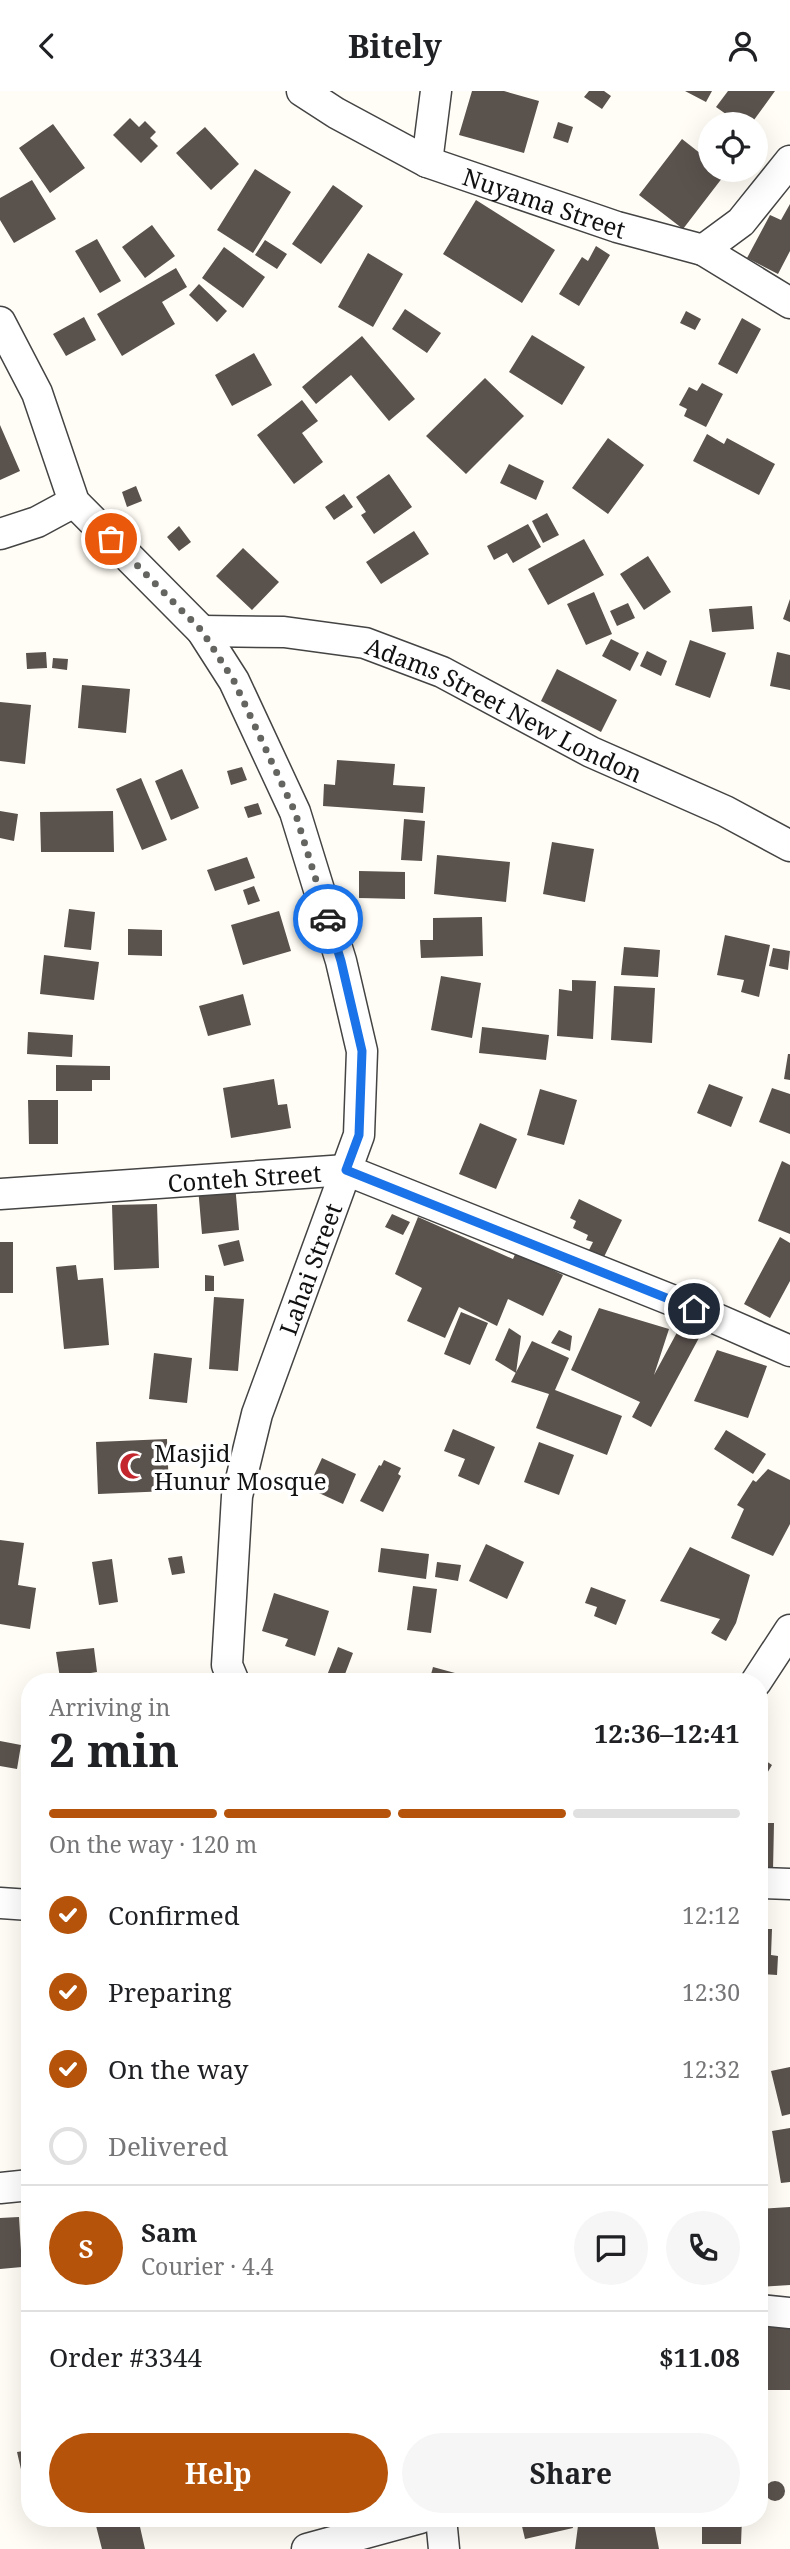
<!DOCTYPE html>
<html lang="en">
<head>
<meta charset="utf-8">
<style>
  :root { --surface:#fff; --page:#f6f6f6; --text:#202124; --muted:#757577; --line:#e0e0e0; --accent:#b45309 }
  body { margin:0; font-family:"Noto Serif",serif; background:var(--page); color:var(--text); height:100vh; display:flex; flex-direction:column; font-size:26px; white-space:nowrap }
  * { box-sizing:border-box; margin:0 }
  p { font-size:23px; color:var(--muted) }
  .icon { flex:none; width:38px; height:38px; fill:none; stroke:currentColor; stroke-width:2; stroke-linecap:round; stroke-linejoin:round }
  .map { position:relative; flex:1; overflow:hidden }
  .sheet { position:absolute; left:21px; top:1582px; width:747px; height:854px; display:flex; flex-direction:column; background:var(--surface); border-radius:28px; box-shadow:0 7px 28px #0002 }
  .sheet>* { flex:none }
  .fabs { position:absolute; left:698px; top:21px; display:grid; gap:14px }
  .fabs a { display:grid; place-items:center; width:70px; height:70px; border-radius:50%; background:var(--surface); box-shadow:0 7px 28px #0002; font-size:35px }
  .pin { position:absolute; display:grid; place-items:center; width:60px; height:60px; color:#fff; margin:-30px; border:4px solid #fff; border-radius:50%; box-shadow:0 2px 7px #0007 }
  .courier { position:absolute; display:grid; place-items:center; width:70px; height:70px; margin:-35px; border:5px solid #1a73e8; border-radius:50%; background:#fff; color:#222; box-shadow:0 2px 9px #0007 }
  .headline em { font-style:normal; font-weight:700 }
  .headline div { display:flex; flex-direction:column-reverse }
  .headline { display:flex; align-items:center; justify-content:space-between; height:119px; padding:0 28px }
  h1 { font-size:46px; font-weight:700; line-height:52px }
  .bar { display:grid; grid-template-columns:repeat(4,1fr); gap:10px 7px; align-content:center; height:84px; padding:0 28px }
  .bar i { height:9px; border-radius:5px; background:var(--line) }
  .bar .active { background:var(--accent) }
  .bar p { grid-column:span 4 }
  .line { display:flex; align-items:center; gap:18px; padding:0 28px; border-top:2px solid var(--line) }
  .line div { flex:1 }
  .round { display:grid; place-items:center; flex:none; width:74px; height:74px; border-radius:37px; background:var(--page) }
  ol { padding:0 28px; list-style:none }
  li { display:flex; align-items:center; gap:21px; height:77px }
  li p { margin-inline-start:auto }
  li .icon { padding:7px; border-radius:50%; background:var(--accent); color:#fff; stroke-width:4 }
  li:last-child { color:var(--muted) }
  li i { width:38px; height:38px; border:4px solid var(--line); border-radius:50% }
  .action { display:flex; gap:14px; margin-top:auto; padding:14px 28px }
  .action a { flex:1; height:80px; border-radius:42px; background:var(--accent); color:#fff; font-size:28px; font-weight:700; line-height:80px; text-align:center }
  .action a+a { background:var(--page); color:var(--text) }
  header { display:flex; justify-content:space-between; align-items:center; height:91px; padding:0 28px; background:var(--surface); font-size:32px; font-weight:700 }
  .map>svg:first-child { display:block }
</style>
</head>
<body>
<header><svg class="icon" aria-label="back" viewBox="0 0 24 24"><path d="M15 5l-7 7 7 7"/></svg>Bitely<svg class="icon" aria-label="person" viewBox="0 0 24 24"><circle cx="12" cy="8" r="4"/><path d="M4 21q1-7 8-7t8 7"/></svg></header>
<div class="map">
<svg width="790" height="2458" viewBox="0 0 790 2458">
  <rect width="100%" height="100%" fill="#fffdf5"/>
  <!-- building -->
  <path fill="#5a524d" d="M472,0h32l35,10 -15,52 -65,-18z
    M589,0h15l7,5 -9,13 -18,-12z
    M685,0h27l-6,11z
    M728,0h47l-24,33h-11l-24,-17z
    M130,27l9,9 6,-6 11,11 -6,6 8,8 -17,17 -28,-28z
    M558,31l15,5 -5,16 -15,-5z
    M53,33l32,44 -35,25 -31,-45z
    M205,36l34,37 -28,26 -35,-37z
    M682,48l28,22v9h12l4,3 -43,56 -44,-34z
    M255,78l36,23 -38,61 -36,-23z
    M32,89l24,39 -42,24 -14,-23v-22z
    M333,94l30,21 -42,58 -29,-20z
    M476,109l79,50 -33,53 -79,-49z
    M790,113v47l-12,23 -31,-16 23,-43 11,5z
    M152,134l23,31 -30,22 -23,-31z
    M97,148l24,42 -21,12 -25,-42z
    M265,149l22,14 -10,15 -22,-14z
    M596,155l14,9 -31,51 -20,-12 23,-37 6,4z
    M224,156l41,30 -22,31 -41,-30z
    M368,162l35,21 -30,53 -35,-20z
    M176,177l11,19 -25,15 13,22 -53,32 -25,-42z
    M199,193l28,27 -10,11 -28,-27z
    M405,218l36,24 -14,20 -35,-24z
    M686,220l15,8 -6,11 -15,-7z
    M84,226l12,23 -30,16 -13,-22z
    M742,227l19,11 -24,45 -19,-10z
    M532,244l53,32 -23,38 -53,-33z
    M362,245l53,63 -26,22 -38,-46 -35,29 -14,-17z
    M254,262l18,32 -40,21 -17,-31z
    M485,287l39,38 -58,58 -40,-38z
    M702,292l21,11 -17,33 -22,-11 3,-7 -8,-4 10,-18 8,4z
    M302,309l16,21 -16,12 21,29 -29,22 -37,-49z
    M0,334l20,46 -20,9z
    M707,343l17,10 3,-6 48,26 -16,31 -66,-34z
    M608,347l36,27 -36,49 -36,-26z
    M509,373l35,17 -8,19 -36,-17z
    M389,383l23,33 -38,27 -13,-19 5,-3 -10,-15z
    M136,395l6,15 -15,6 -5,-15z
    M344,403l9,13 -19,13 -9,-13z
    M547,422l12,22 -16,8 -11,-22z
    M528,433l13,23 -28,16 -6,-10 -13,7 -7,-14z
    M179,435l12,16 -12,9 -12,-14z
    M414,440l15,23 -48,30 -15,-22z
    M584,448l20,36 -56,30 -20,-36z
    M243,457l36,34 -27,28 -36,-34z
    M648,465l23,36 -27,18 -24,-36z
    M594,501l18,42 -26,11 -19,-41z
    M790,508v23l-7,-3z
    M628,512l7,15 -18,8 -7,-15z
    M752,515l2,23 -42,3 -3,-23z
    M611,548l28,14 -9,18 -28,-15z
    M690,549l36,13 -16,45 -35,-13z
    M647,560l20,10 -6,15 -21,-10z
    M46,561l1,16 -20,1 -1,-16z
    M777,561l13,3v35l-20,-4z
    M53,567l15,1 -1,11 -15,-2z
    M557,578l60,31 -16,32 -60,-31z
    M82,594l48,4 -4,44 -48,-5z
    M0,611l31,3 -6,59 -25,-3z
    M337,669l58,4 -2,21 32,2 -2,26 -100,-7 1,-22 11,1z
    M242,676l5,13 -16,5 -4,-14z
    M182,678l17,39 -28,12 -16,-39z
    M141,687l26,62 -25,10 -26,-61z
    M258,712l4,11 -14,4 -4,-11z
    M0,720l18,3 -4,27 -14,-3z
    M113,720l1,41h-73l-1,-40z
    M404,728l21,2 -3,40 -21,-1z
    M552,751l42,7 -9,53 -42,-8z
    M437,764l73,7 -4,40 -72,-8z
    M247,766l8,21 -40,13 -8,-21z
    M359,780l46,1v27l-46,-1z
    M254,795l6,15 -12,4 -5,-15z
    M69,818l26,3 -4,38 -27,-3z
    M279,820l12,40 -48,14 -12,-40z
    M482,826l1,39 -62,2 -1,-18h13v-22z
    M128,838l34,1v26l-34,-1z
    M725,844l45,10 -11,52 -18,-5 3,-12 -27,-5z
    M624,856l36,3 -2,27 -37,-2z
    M773,857l17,3 -2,19 -19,-4z
    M44,864l55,7 -5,38 -54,-6z
    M441,885l40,7 -9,55 -41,-8z
    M572,889l24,1 -3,58 -36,-3 2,-47 13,2z
    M614,895l41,2 -3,55 -41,-3z
    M243,903l8,31 -43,11 -9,-30z
    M482,936l67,8 -3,25 -67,-7z
    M28,941l45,3 -1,22 -45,-3z
    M788,963h2v26l-6,-1z
    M56,974l54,1v14h-18v11h-36z
    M274,988l4,26 9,-1 4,24 -60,10 -8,-50z
    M709,993l34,13 -12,30 -34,-14z
    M772,997l18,6v40l-31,-12z
    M540,998l37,11 -13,45 -37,-10z
    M28,1009h30v44h-29z
    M480,1032l37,16 -21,50 -37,-15z
    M782,1070l8,4v69l-32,-13z
    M235,1093l4,46 -37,4 -4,-47z
    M579,1108l43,21 -20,41 -15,-7 6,-12 -7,-2 2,-5 -15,-7 3,-7 -6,-3z
    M157,1113l2,64 -45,2 -2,-65z
    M392,1123l18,8 -7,13 -18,-8z
    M418,1126l95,42 3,-7 47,23 -20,41 -35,-17 -11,27 -38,-19 -14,31 -38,-17 15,-33 -27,-14z
    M780,1146l10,6v38l-20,37 -26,-14z
    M239,1149l5,21 -20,5 -6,-21z
    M0,1151h13v51h-13z
    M76,1174l2,15 25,-2 6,67 -45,4 -8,-82z
    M205,1184l9,1v15h-9z
    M214,1206l30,2 -6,72 -29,-2z
    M599,1217l70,21 -15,46 27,-50 19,11 -49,91 -19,-10 8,-15 -69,-32z
    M461,1221l27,11 -18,42 -26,-11z
    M509,1237l12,8 -5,37 -21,-13z
    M559,1239l13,6 -2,15 -19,-8z
    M532,1250l37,17 -14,32 67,26 -15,39 -71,-27 13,-34 -38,-12z
    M717,1259l50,16 -19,52 -54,-17z
    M154,1262l38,5 -5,45 -38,-4z
    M453,1338l42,18 -16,38 -21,-9 7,-17 -21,-8z
    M726,1339l40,24 -13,20 -39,-25z
    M167,1348l2,52 -71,3 -2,-52z
    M539,1351l35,13 -15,40 -35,-13z
    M322,1367l34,16 -13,30 -35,-16z
    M384,1369l17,8 -3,6 3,2 -18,36 -23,-11 19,-36 2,1z
    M768,1378l22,11v44l-17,32 -42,-18 13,-29 -7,-4 16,-25 3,2z
    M0,1449l24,3 -6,42 18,3 -6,41 -30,-5z
    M486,1453l38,18 -17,37 -38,-18z
    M690,1456l60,28 -14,48 -10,18 -15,-8 9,-14 -60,-18z
    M381,1457l48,6 -3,25 -48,-7z
    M182,1465l3,17 -13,2 -4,-17z
    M112,1468l6,43 -19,3 -7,-43z
    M437,1471l24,3 -3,16 -23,-4z
    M413,1495l24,3 -6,44 -24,-3z
    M591,1496l35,13 -10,25 -22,-9 3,-9 -12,-4z
    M274,1502l55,18 -14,45 -30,-10 3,-7 -26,-8z
    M338,1556l15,6 -11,29 -16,-4z
    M94,1557l3,24 -37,6 -4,-26z
    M433,1576l44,12 -1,3h-47z
    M0,1650l21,4 -4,24 -17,-3z
    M760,1666l12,8 -12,20z
    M760,1732h14l-1,47h-13z
    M760,1838h12l-1,26 7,1 -1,19 -17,-1z
    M790,1976v47l-8,2 -11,-45z
    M790,2037v54l-9,1 -9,-52z
    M790,2116v78l-30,2v-78z
    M19,2126l3,50 -22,2v-51z
    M790,2235v64h-30v-63z
    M30,2359v54h-1l-12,-52z
    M765 2400a10 10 0 1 1 20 0a10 10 0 1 1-20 0Z
    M94,2427h44l7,31h-43z
    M520,2427h51l2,10 -48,11z
    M579,2427h74l6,31h-84z
    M702,2427h40l-1,26h-39z"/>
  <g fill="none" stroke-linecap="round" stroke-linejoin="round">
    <defs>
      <g id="minor">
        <path id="s1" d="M302,0l34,22 91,49 190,65 86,23 87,53"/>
        <path d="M427,71l9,-71"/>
        <path d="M703,159l38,-28 49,-61"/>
        <path d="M0,231l37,71 37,109 128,129 32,50 61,131 46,149 21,90 -3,84 -102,279 -20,82 -10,169 7,17"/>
        <path d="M0,443l37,-12 37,-20"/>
        <path id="s2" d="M202,540l82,1 81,11 77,29 149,80 134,59 65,35"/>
        <path id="s3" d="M0,1103l346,-24 348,139 96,42"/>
        <path d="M756,1591l34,-52"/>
        <path d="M760,1792l30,1"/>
        <path d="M0,1812l30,2"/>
        <path d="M0,2097l30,-3"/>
        <path d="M760,2219l30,3"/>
        <path d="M441,2427l3,31"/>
        <path d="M307,2458l113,-31"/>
      </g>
    </defs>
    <!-- minor casing -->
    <use href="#minor" stroke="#444" stroke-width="33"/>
    <!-- minor -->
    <use href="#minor" stroke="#fff" stroke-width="30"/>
  </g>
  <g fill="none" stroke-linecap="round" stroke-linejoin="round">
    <!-- done -->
    <path stroke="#646461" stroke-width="7" stroke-dasharray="0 12.6" d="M111,448l91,92 32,50 61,131 33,107"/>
    <!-- route -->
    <path stroke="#1a73e8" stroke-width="9" d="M328,828l13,42 21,90 -3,84 -13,35 348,139"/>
  </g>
  <!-- icons -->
  <defs>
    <symbol id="mosque-bare" viewBox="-9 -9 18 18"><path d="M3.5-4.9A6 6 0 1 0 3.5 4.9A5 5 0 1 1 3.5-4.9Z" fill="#c4262e" stroke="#fff" stroke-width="2.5" paint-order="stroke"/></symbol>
  </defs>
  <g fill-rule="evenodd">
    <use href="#mosque-bare" x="114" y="1356" width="38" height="38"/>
  </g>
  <g text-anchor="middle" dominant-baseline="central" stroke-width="7" stroke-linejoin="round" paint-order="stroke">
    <!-- street labels -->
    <g font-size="24" fill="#111" stroke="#fff">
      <text stroke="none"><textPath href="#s1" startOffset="268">Nuyama Street</textPath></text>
      <text stroke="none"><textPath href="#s2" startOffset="318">Adams Street New London</textPath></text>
      <text stroke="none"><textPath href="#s3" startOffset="245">Conteh Street</textPath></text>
      <text transform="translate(310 1178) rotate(-70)">Lahai Street</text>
    </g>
    <!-- poi labels -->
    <g font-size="24" fill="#111" stroke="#fff" text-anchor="start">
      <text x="154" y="1361">Masjid<tspan x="154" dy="28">Hunur Mosque</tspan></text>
    </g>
  </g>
</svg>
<div class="fabs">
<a><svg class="icon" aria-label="locate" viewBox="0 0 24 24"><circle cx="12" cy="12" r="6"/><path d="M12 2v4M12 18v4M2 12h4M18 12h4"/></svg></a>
</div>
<div class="pin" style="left:111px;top:448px;background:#ea580c"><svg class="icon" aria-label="bag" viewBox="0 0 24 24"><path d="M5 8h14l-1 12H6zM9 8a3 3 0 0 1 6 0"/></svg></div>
<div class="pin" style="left:694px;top:1218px;background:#1f2937"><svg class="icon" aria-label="home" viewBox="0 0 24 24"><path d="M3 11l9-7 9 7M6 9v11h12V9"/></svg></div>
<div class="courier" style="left:328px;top:828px"><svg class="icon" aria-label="car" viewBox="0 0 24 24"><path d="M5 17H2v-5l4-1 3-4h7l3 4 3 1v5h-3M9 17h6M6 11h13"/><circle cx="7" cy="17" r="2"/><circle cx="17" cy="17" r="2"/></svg></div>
<section class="sheet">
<div class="headline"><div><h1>2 min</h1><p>Arriving in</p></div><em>12:36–12:41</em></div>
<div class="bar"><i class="active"></i><i class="active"></i><i class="active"></i><i></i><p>On the way · 120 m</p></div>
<ol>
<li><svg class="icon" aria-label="check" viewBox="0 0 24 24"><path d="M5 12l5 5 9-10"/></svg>Confirmed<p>12:12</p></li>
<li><svg class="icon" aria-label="check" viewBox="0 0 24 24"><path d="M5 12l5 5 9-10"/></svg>Preparing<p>12:30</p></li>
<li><svg class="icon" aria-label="check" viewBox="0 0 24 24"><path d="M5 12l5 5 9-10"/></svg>On the way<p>12:32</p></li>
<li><i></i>Delivered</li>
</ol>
<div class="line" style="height:126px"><b class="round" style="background:var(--accent);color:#fff">S</b><div><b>Sam</b><p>Courier · 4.4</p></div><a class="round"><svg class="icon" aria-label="chat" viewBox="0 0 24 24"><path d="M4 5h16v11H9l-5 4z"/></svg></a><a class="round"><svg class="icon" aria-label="phone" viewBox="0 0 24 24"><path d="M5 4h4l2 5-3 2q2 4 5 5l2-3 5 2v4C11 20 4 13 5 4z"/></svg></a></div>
<div class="line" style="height:91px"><div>Order #3344</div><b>$11.08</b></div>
<div class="action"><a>Help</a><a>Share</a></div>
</section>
</div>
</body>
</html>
